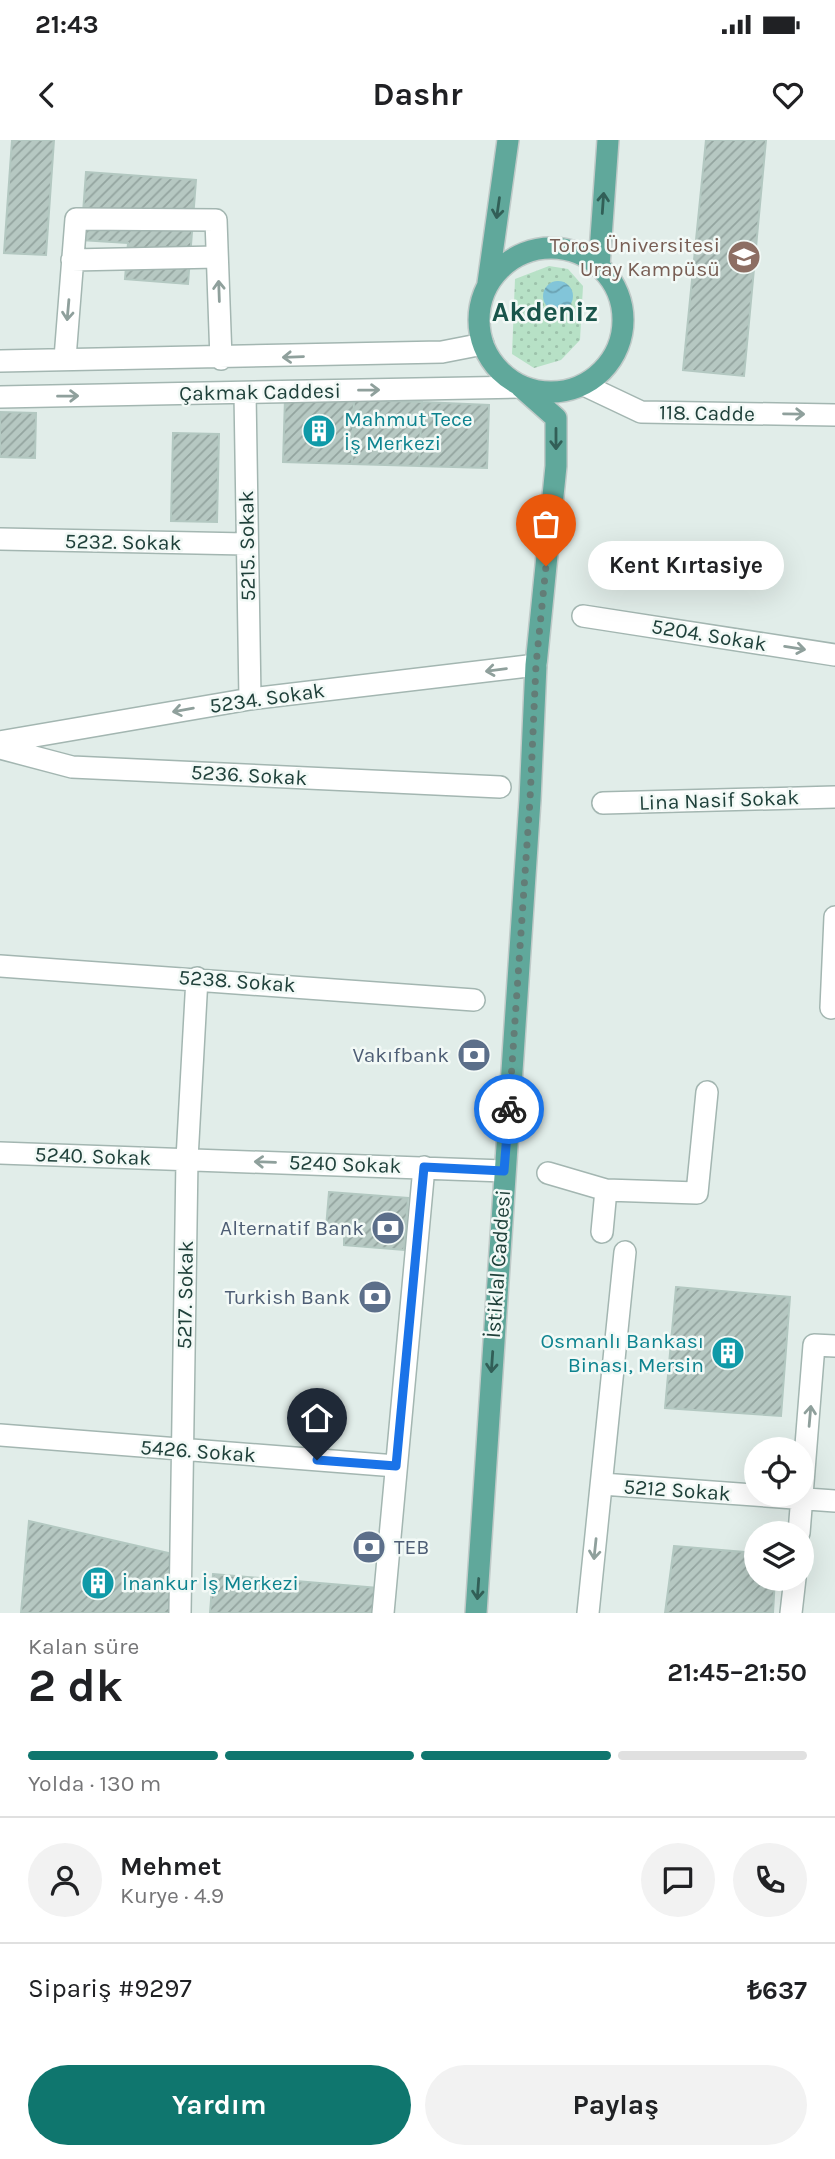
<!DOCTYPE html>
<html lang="tr">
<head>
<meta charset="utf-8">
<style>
  :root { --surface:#fff; --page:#f2f2f2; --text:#202124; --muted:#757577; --line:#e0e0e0; --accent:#0f766e }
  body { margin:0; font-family:Karla,sans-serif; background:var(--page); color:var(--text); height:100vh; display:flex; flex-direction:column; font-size:26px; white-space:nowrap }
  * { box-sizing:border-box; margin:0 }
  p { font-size:23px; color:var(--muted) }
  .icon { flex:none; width:38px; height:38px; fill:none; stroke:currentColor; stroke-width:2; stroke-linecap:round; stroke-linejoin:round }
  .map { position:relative; height:1473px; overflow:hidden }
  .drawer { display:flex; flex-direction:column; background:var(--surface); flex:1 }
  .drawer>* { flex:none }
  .controls { position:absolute; left:744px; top:1297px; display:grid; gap:14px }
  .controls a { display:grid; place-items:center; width:70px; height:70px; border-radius:50%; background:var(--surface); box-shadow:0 7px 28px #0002; font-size:35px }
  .pin { position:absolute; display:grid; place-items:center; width:60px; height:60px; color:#fff; margin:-72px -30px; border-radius:50% 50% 50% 0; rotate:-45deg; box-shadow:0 0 7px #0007 }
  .pin .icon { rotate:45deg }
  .courier { position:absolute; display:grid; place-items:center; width:70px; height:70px; margin:-35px; border:5px solid #1a73e8; border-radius:50%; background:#fff; color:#222; box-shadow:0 2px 9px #0007 }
  .bubble { position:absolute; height:49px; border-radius:24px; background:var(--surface); box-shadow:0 7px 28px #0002; font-size:23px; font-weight:700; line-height:49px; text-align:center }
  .headline em { font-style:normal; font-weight:700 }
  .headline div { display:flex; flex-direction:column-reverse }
  .headline { display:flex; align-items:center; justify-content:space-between; height:119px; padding:0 28px }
  h1 { font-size:46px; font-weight:700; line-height:52px }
  .bar { display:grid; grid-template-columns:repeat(4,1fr); gap:10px 7px; align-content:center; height:84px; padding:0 28px }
  .bar i { height:9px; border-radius:5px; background:var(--line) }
  .bar .selected { background:var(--accent) }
  .bar p { grid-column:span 4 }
  .line { display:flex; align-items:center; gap:18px; padding:0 28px; border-top:2px solid var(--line) }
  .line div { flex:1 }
  .round { display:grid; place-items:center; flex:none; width:74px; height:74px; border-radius:37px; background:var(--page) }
  .action { display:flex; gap:14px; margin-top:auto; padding:14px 28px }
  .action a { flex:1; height:80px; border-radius:42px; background:var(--accent); color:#fff; font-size:28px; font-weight:700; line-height:80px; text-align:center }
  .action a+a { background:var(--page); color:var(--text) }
  .status { display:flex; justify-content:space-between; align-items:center; height:49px; padding:0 35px; background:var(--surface); direction:ltr }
  .status svg { height:19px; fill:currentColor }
  header { display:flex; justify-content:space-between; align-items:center; height:91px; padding:0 28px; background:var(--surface); font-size:32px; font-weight:700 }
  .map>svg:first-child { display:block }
</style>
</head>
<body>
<div class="status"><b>21:43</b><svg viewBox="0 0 49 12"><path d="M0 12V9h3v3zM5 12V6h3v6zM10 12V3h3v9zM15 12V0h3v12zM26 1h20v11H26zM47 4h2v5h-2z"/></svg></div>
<header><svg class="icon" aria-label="back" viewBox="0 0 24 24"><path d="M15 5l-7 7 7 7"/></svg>Dashr<svg class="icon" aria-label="heart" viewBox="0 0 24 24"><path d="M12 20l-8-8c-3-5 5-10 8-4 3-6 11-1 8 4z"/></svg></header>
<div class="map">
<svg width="835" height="1473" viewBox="0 0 835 1473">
  <defs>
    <pattern id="green-dots" width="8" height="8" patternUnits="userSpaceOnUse" patternTransform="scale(1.75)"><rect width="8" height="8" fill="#b7e1c6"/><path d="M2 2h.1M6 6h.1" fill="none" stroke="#9dc2ab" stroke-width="1.8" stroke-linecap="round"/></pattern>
    <pattern id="water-waves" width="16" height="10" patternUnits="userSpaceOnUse" patternTransform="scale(1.75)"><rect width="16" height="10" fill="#82c5d9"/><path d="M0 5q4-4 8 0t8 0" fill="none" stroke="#6aa1b1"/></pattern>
    <pattern id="building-hatch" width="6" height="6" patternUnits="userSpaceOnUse" patternTransform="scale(1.75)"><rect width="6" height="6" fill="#b6c8c2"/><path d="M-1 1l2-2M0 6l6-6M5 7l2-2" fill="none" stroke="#93a49f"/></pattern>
  </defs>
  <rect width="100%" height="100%" fill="#e1ede9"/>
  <!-- green -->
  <path fill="url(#green-dots)" d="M549,126l19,3 15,17 -3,54 -19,20 -27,8 -22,-14 3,-75z"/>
  <!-- water -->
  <path fill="url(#water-waves)" d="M543 156a15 15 0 1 1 30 0a15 15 0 1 1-30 0Z"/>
  <!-- building -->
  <path fill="url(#building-hatch)" stroke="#b3c8c1" stroke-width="2" d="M12,0h42l-8,115 -42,-2z
    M706,0h60l-22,236 -61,-6z
    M86,32l110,8 -8,104 -63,-5 3,-36 -47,-3z
    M285,258l69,2 -2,64 -69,-2z
    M354,260l68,2 -3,64 -67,-2z
    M422,262l67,3 -2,63 -68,-2z
    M0,272l36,1 -1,45 -35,-1z
    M173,293l46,1 -2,88 -46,-1z
    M329,1052l79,6 -4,52 -60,-5v-16l-18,-1z
    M676,1147l114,10 -9,119 -116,-8z
    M29,1381l144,33 -2,59h-150z
    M674,1406l82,7v25h19l-2,35h-108z
    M213,1434l165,14 -3,25h-165z"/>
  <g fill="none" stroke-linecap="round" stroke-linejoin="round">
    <defs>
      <path id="minor" d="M72,120l145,-3
        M65,218l11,-139 140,1 5,139
        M0,221l442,-9 41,-8
        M584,245l57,27 194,3
        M245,253l5,306
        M0,257l521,-10
        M0,399l246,5
        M583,476l252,39
        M0,602l250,-43 286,-34
        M0,608l72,19 428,20
        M603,663l232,-6
        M0,826l474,34
        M831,868l4,-91
        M0,1013l504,18
        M548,1033l58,17
        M602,1092l4,-42 91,3 10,-101
        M0,1295l396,31
        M602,1344l233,17
        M799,1393l15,-188 21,1
        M180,1473l7,-454 10,-181
        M383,1473l41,-446
        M588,1473l37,-361
        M791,1473l4,-35"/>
      <path id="major" d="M479 180a72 72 0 1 1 144 0a72 72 0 1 1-144 0Z
        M599,126l9,-126
        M488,143l20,-143
        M476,1473l54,-813 6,-135 20,-199v-48l-35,-31"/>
    </defs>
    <!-- minor casing -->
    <use href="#minor" stroke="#a3b6b1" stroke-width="24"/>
    <!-- major casing -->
    <use href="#major" stroke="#c0cac8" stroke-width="24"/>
    <!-- minor -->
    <use href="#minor" stroke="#fff" stroke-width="21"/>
    <!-- major -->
    <use href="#major" stroke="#60a89b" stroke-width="21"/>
  </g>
  <!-- one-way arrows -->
  <defs><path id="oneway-shaft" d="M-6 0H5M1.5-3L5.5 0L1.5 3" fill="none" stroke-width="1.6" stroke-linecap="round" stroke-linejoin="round" transform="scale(1.75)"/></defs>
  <g stroke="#325f57">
    <use href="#oneway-shaft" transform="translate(603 63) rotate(-86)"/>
    <use href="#oneway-shaft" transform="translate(498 68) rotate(98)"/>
    <use href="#oneway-shaft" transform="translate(556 299) rotate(90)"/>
    <use href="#oneway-shaft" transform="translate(492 1222) rotate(94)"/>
    <use href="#oneway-shaft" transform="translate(478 1449) rotate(94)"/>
  </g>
  <g stroke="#8fa09c">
    <use href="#oneway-shaft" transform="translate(219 151) rotate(-92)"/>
    <use href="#oneway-shaft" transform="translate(68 170) rotate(95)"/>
    <use href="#oneway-shaft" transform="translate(293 217) rotate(178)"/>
    <use href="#oneway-shaft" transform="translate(369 250) rotate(-1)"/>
    <use href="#oneway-shaft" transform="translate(68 256) rotate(-1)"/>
    <use href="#oneway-shaft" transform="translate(794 274) rotate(1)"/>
    <use href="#oneway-shaft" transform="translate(795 508) rotate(9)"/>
    <use href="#oneway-shaft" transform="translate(496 530) rotate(173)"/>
    <use href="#oneway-shaft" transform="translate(183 570) rotate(170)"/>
    <use href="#oneway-shaft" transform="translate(265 1022) rotate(-178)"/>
    <use href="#oneway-shaft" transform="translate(810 1276) rotate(-85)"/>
    <use href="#oneway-shaft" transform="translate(595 1409) rotate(96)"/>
  </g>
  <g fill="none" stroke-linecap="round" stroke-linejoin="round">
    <!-- done -->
    <path stroke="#637d77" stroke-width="7" stroke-dasharray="0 12.6" d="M509,969l21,-309 6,-135 10,-99"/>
    <!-- route -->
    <path stroke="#1a73e8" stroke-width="9" d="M317,1320l79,6 28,-299 80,4 5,-62"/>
  </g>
  <!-- icons -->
  <defs>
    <symbol id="university-disc" viewBox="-11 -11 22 22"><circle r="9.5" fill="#8d6e63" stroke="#f2f9f6"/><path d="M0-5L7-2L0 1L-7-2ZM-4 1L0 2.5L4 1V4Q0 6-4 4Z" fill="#fff"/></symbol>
    <symbol id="building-disc" viewBox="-11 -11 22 22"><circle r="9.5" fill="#0f9aa8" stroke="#f2f9f6"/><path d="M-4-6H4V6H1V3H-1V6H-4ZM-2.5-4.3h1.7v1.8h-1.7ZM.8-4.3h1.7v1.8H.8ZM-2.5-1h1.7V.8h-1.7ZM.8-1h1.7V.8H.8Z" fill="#fff"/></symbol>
    <symbol id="bank-disc" viewBox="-11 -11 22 22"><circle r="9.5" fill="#5c6f8a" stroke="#f2f9f6"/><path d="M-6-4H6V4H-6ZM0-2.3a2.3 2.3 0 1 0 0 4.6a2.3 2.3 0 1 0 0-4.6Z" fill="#fff"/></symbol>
  </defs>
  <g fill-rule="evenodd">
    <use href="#university-disc" x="725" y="98" width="38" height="38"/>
    <use href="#building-disc" x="300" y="272" width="38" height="38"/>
    <use href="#bank-disc" x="455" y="896" width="38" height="38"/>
    <use href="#bank-disc" x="369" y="1069" width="38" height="38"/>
    <use href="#bank-disc" x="356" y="1138" width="38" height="38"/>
    <use href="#building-disc" x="709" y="1194" width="38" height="38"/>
    <use href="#bank-disc" x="350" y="1388" width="38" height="38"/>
    <use href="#building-disc" x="79" y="1424" width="38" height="38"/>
  </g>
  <g text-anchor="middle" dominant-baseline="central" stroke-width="5" stroke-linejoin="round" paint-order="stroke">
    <!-- education labels -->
    <g font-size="21" fill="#785e54" stroke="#f2f9f6" text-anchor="end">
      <text x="720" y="105">Toros Üniversitesi<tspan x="720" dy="24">Uray Kampüsü</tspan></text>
    </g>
    <!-- street labels -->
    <g font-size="21" fill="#1f403a" stroke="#f2f9f6">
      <text transform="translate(260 252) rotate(-1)">Çakmak Caddesi</text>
      <text transform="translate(707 273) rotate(1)">118. Cadde</text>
      <text transform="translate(123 402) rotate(1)">5232. Sokak</text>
      <text transform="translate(247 406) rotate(-91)">5215. Sokak</text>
      <text transform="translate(709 495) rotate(9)">5204. Sokak</text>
      <text transform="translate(267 558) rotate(-8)">5234. Sokak</text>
      <text transform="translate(249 635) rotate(3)">5236. Sokak</text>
      <text transform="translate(719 660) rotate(-2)">Lina Nasif Sokak</text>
      <text transform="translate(237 841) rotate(4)">5238. Sokak</text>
      <text transform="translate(93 1016) rotate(2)">5240. Sokak</text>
      <text transform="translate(345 1024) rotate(2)">5240 Sokak</text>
      <text transform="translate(498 1124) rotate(-86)">İstiklal Caddesi</text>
      <text transform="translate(185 1155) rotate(-89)">5217. Sokak</text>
      <text transform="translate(198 1311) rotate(4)">5426. Sokak</text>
      <text transform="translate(677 1350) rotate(4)">5212 Sokak</text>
    </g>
    <!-- culture labels -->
    <g font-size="21" fill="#0d838f" stroke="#f2f9f6" text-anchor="start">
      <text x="344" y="279">Mahmut Tece<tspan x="344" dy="24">İş Merkezi</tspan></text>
      <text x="704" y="1201" text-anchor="end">Osmanlı Bankası<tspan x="704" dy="24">Binası, Mersin</tspan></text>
      <text x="122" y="1443">İnankur İş Merkezi</text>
    </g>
    <!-- service labels -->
    <g font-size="21" fill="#4e5e75" stroke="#f2f9f6" text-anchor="end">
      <text x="449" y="915">Vakıfbank</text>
      <text x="364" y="1088">Alternatif Bank</text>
      <text x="350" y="1157">Turkish Bank</text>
      <text x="394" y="1407" text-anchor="start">TEB</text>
    </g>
    <!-- district labels -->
    <g font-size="28" font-weight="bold" fill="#19554b" stroke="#f2f9f6">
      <text x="545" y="171">Akdeniz</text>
    </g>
  </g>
</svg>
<div class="controls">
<a><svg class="icon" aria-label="locate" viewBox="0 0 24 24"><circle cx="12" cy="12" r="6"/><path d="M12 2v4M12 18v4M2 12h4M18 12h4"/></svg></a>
<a><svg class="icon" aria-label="layers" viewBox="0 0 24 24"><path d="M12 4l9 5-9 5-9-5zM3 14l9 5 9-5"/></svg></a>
</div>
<div class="pin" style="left:546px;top:426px;background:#ea580c"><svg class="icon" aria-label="bag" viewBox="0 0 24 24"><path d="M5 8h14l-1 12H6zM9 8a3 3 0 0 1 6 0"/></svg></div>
<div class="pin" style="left:317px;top:1320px;background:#1f2937"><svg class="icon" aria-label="home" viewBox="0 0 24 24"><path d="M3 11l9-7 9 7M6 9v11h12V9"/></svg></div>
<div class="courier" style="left:509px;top:969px"><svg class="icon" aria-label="bike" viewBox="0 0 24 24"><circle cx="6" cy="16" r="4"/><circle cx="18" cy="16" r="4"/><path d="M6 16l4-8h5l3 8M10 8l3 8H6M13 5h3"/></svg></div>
<div class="bubble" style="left:588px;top:401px;width:196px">Kent Kırtasiye</div>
</div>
<section class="drawer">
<div class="headline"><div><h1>2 dk</h1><p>Kalan süre</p></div><em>21:45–21:50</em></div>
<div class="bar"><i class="selected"></i><i class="selected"></i><i class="selected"></i><i></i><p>Yolda · 130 m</p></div>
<div class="line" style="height:126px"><a class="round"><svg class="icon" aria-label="person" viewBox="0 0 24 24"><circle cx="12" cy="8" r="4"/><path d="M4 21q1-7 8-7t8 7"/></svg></a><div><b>Mehmet</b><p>Kurye · 4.9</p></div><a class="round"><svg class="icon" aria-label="chat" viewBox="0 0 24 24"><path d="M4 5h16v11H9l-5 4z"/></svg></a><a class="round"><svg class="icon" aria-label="phone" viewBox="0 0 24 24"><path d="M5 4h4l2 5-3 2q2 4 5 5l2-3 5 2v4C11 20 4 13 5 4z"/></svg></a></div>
<div class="line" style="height:91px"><div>Sipariş #9297</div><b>₺637</b></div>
<div class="action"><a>Yardım</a><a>Paylaş</a></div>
</section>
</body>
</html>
